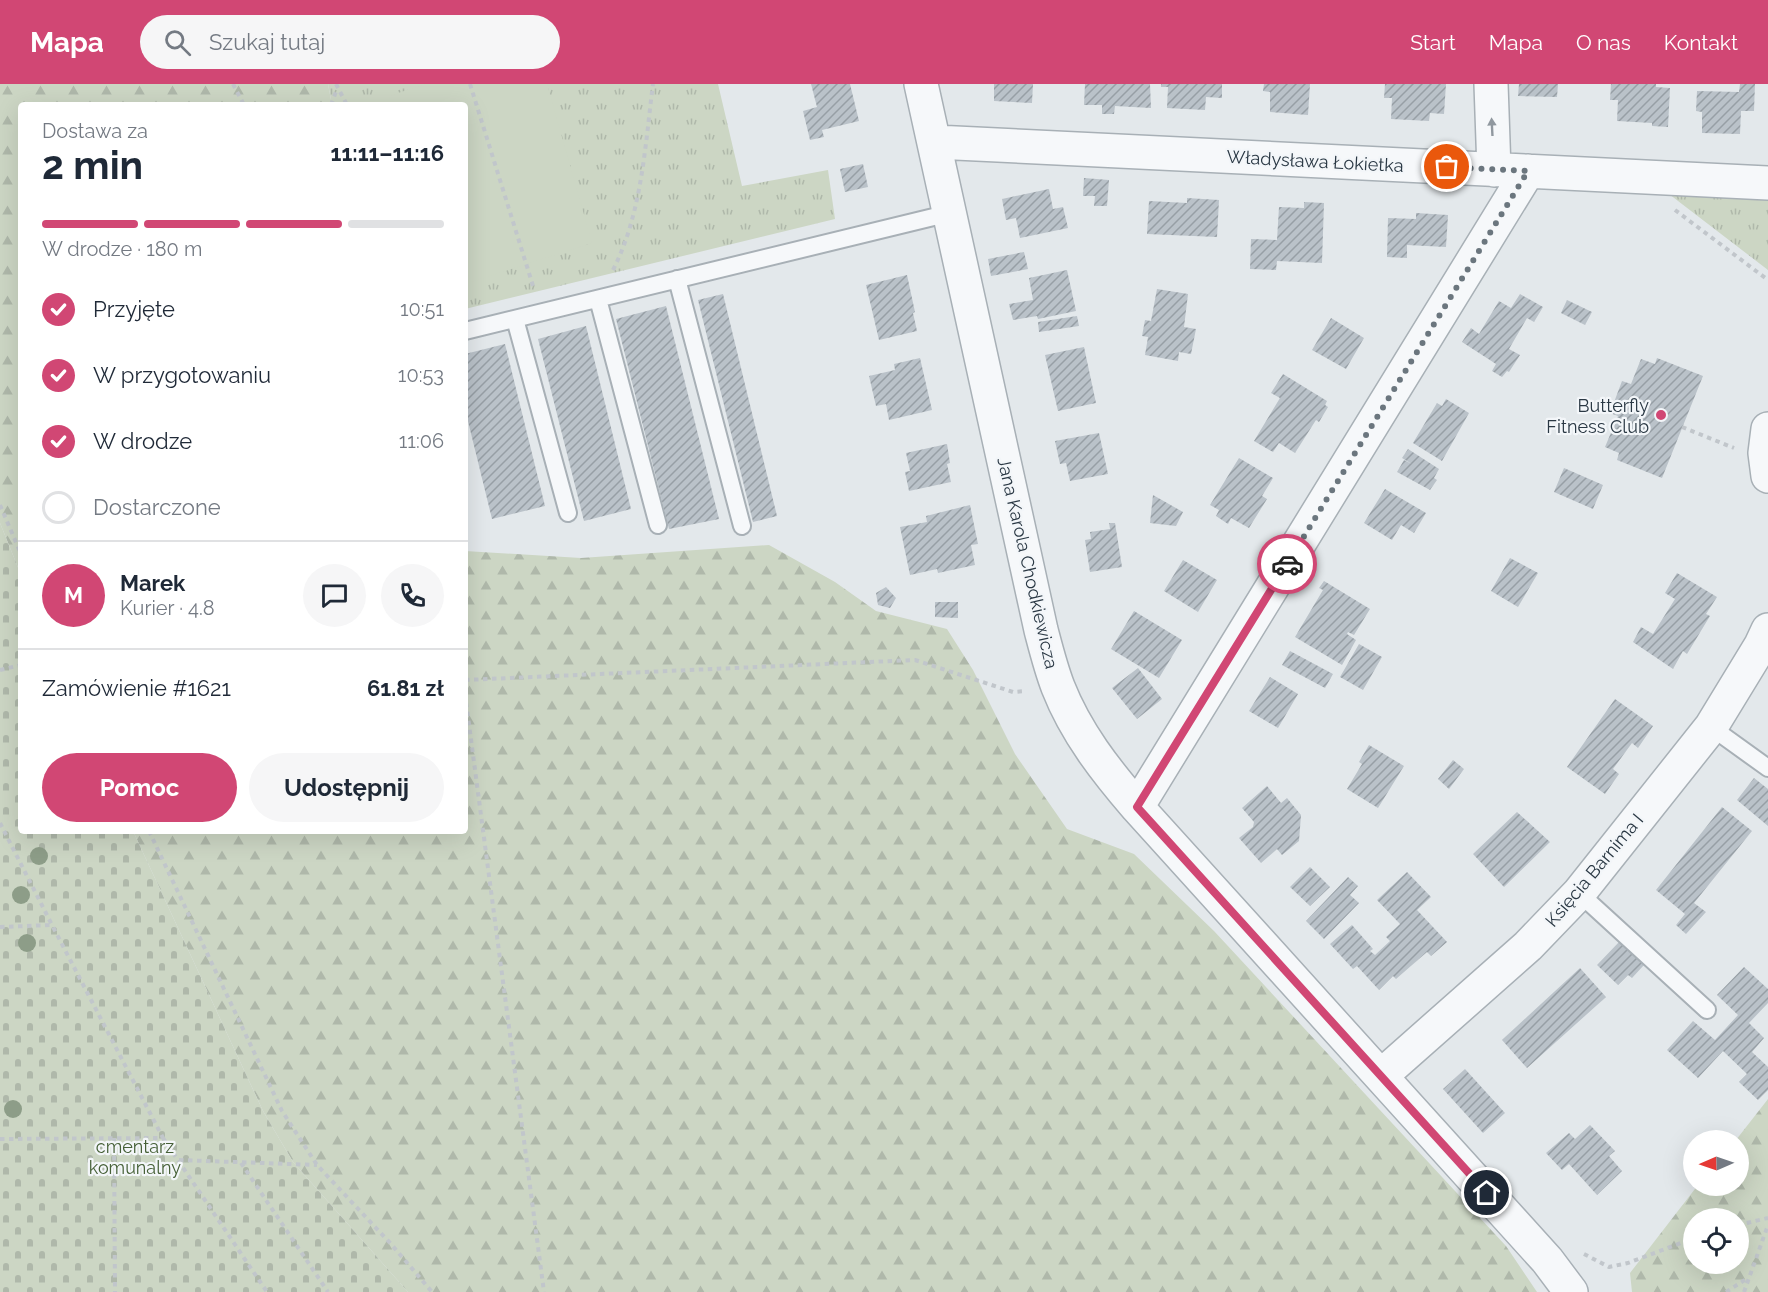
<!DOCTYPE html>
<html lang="pl">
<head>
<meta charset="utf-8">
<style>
  :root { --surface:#fff; --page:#f6f6f7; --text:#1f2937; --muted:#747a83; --line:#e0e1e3; --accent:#d14774 }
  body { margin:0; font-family:Raleway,sans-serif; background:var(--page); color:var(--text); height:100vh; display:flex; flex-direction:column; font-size:22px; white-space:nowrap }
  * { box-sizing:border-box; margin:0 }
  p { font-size:20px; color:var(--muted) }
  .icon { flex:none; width:33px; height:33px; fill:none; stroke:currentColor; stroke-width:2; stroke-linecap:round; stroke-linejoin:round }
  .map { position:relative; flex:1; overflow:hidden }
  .drawer { position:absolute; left:18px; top:18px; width:450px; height:732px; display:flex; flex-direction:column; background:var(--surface); border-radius:6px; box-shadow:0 6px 24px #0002 }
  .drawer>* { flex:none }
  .needle { width:39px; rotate:268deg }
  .tools { position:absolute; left:1683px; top:1046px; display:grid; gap:12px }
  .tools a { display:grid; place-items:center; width:66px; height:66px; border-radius:50%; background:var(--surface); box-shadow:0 6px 24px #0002; font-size:30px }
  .pin { position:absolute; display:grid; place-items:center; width:51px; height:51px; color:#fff; margin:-26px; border:3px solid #fff; border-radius:50%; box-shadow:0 2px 6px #0007 }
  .courier { position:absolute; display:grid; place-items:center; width:60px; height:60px; margin:-30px; border:4px solid #d14774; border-radius:50%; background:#fff; color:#222; box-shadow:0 2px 8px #0007 }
  .overview em { font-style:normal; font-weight:700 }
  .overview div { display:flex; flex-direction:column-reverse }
  .overview { display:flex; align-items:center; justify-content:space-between; height:102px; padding:0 24px }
  h1 { font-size:39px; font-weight:700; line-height:45px }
  .bar { display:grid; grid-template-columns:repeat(4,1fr); gap:9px 6px; align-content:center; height:72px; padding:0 24px }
  .bar i { height:8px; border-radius:4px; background:var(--line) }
  .bar .on { background:var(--accent) }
  .bar p { grid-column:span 4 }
  .line { display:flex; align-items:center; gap:15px; padding:0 24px; border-top:2px solid var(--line) }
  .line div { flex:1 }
  .round { display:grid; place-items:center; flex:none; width:63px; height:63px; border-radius:32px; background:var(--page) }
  ol { padding:0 24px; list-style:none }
  li { display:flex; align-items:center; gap:18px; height:66px }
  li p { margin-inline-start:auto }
  li .icon { padding:6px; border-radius:50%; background:var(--accent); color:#fff; stroke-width:4 }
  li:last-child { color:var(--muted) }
  li i { width:33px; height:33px; border:3px solid var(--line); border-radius:50% }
  .cta { display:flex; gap:12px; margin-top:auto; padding:12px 24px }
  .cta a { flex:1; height:69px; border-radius:36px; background:var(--accent); color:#fff; font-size:24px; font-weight:700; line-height:69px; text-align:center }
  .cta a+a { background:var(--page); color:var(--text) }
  header { display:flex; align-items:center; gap:36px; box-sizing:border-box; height:84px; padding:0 30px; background:var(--accent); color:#fff }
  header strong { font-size:28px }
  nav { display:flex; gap:33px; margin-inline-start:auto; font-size:21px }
  .search { width:420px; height:54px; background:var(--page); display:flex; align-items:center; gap:15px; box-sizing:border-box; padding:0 21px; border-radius:33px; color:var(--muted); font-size:22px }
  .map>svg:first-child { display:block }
</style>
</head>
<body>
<header>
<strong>Mapa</strong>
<div class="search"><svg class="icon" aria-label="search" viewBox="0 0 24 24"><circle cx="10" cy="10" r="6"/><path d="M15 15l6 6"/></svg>Szukaj tutaj</div>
<nav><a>Start</a><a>Mapa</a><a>O nas</a><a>Kontakt</a></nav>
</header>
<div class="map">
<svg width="1768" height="1208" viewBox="0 0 1768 1208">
  <defs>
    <pattern id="grass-tufts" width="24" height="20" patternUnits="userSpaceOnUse" patternTransform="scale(1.5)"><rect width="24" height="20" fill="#ccd6c4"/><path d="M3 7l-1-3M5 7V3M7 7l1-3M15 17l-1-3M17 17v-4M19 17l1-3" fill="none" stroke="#afb8aa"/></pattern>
    <pattern id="forest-firs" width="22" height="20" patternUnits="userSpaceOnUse" patternTransform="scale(1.5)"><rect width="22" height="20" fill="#ccd6c4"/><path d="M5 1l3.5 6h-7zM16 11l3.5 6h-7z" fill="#afb8aa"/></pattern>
    <pattern id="cemetery-stones" width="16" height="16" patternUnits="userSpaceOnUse" patternTransform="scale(1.5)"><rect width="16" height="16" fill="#ccd6c4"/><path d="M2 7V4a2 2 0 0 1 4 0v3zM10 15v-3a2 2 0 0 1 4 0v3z" fill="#afb8aa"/></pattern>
    <pattern id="building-hatch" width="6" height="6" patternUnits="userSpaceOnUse" patternTransform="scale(1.5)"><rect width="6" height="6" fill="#bac2c9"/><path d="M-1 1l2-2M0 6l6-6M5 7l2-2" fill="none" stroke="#979fa5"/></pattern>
  </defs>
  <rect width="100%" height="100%" fill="#e3e8eb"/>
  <!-- grass -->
  <path fill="url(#grass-tufts)" d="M328,0h390l24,102 86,-16 7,49 -370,90v-204h-133z
    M1665,107l103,5v74z"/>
  <!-- forest -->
  <path fill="url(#forest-firs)" fill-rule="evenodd" d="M0,0h328l4,21h-311v470l-21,-52z
    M769,461l66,37 41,29 71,18 26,41 42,84 52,75 67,25 80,77 292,315 31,46h-1129l-115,-130 -30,-51 -130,-280h332v-280l116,7z
    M1768,1015v193h-136l-2,-19 68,-88h40v-45h-2zM1694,1134h44v45h-44z"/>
  <!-- cemetery -->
  <path fill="url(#cemetery-stones)" d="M0,439l21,52v256h112l130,280 30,51 115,130h-408z"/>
  <!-- garden -->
  <path fill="#ccd6c4" d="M425,0h122l45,159 -127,41v-179h-74l-2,-9z"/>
  <!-- building -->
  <path fill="url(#building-hatch)" d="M811,0h39l9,37 -37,9 2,7 -14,3 -7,-29 14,-4z
    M994,0h39l-1,19 -38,-2z
    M1085,0h65l1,24 -36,-2 -1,8h-12v-9h-18z
    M1161,0h61v14l-16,-1 -1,13 -38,-2 1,-21h-7z
    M1264,0h46l-2,31 -38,-3v-20l-7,-1z
    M1385,0h61l-2,30 -14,-1 -1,8 -38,-2 1,-21h-8z
    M1519,0h39l-1,13 -39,-1z
    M1611,0h45v3l14,1 -2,39 -16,-1v-3l-35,-2 1,-21h-8z
    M1740,0h15l-1,27h-13l-1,23 -38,-1v-21l-6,-1 1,-20 42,1z
    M863,80l5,23 -23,5 -5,-23z
    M1084,94l25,2 -2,26h-13l1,-10h-12z
    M1049,105l4,20 10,-2 5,21 -48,10 -4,-20 -10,2 -4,-21z
    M1187,114l32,2 -2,37 -70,-3 2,-33 38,2z
    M1304,118l20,1 -2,60 -45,-2 -1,9 -26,-1 1,-30 26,1 2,-33 25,1z
    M1416,129l32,2 -2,32 -39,-2v13l-20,-1 1,-39 28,1z
    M1024,168l4,17 -37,7 -3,-17z
    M1067,186l9,41 -38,8 -1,-3 -24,4 -4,-16 24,-4 -4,-22z
    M907,191l8,37 -2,1 4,18 -38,9 -13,-55z
    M1157,205l31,5 -4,33 12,2 -5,25 -12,-2 -1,9 -33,-6 3,-18 -6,-1 3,-16 6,1z
    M723,210l54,222 -24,6 -55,-222z
    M1520,210l23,13 -9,15 -7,-4 -18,31 11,6 -11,17 -2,-1 -5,6 -10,-6 4,-7 -34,-22 9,-14 8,6 20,-33 12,7z
    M1567,216l25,12 -7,13 -24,-12z
    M666,222l53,213 -50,10 -53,-210z
    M1077,232l2,10 -40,6 -1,-10z
    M1331,234l33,20 -18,31 -34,-19z
    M586,242l45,183 -47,12 -46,-182z
    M505,260l40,162 -53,13 -27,-110v-55z
    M1084,263l12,56 -38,8 -13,-56z
    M920,274l12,52 -43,10 -3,-16 -10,2 -7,-30 26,-6 -1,-6z
    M1657,274l46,18 -41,102 -45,-18 2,-7 -14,-6 13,-31 -8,-3 12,-32 9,3 10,-25 14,5z
    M1283,290l44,27 -2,4 3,2 -9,15 -3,-2 -21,33 -16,-10 -6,9 -19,-11 26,-43 -9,-5z
    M1446,315l23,14 -27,48 -29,-18 24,-40 5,3z
    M1099,349l9,41 -38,7 -4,-18 -6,1 -5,-23z
    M947,360l3,19 -3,1 4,18 -42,9 -4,-19 5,-1 -4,-18z
    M1408,365l31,20 -5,9 3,2 -7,10 -33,-18 7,-12 8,4 -10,-6z
    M1239,374l34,20 -11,18 5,3 -18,29 -18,-10 -3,6 -12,-8 3,-6 -9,-5z
    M1564,384l39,17 -10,24 -39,-17z
    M1385,405l41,24 -12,20 -13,-8 -9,15 -28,-17z
    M1153,411l30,17 -7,14 -26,-3z
    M970,421l8,39 -7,1 4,20 -37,8 -1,-4 -27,6 -10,-48 27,-5 -1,-6z
    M1109,439h6l7,44 -32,5 -5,-32 6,-1 -1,-7 20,-3z
    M1510,474l28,15 -20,34 -27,-16z
    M1183,476l34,20 -19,32 -34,-21z
    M1677,489l40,24 -11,17 4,2 -23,38 -4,-3 -10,18 -40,-27 8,-15 12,7 22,-35 -10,-6z
    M1324,497l46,28 -16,26 -6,-3 -1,2 9,6 -14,25 -47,-28 28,-47 -4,-2z
    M886,503l10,11 -6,10 -12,-3 -2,-12z
    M935,518h23v16l-23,-1z
    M1134,527l48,29 -23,38 -48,-29z
    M1359,560l23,13 -19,33 -23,-13z
    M1290,567l43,23 -8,14 -43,-23z
    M1138,584l24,31 -25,20 -25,-31z
    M1270,593l28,17 -20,34 -29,-17z
    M1615,615l38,27 -15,22 -6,-5 -19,26 6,5 -14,20 -38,-27z
    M1369,661l35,21 -26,42 -31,-19 15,-25 -3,-2z
    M1453,676l11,9 -15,20 -11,-10z
    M1754,694l14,11v37l-31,-26z
    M1267,702l14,17 6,-5 14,17 -2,26 -17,14 -5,-6 -16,14 -22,-25 14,-11 1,-5 -12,-14z
    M1722,723l30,24 -58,72 12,9 -20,22 -10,-9 9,-11 -29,-24z
    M1517,728l33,30 -46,45 -31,-33z
    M1310,783l20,20 -20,19 -20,-19z
    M1407,788l24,25 -14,13 30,32 -16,14 -4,-4 -31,27 -3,-3 -14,14 -22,-24 -4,3 -23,-25 22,-19 21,24 -3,2 5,4 15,-14 -4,-4 14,-13 -23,-24z
    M1348,793l10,9 -8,9 9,8 -35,36 -18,-18z
    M1619,858l25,23 -12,13 -4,-3 -10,10 -21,-20z
    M1744,883l24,22v14l-19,20 15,15 -12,14 16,15v23l-10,10 -19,-18 8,-8 -24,-23 -25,27 -31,-28 26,-29 22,19 23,-25 -21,-20z
    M1580,884l26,29 -79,71 -25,-28z
    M1465,985l40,44 -22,20 -40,-44z
    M1590,1041l25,26 -6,5 13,15 -25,24 -28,-31 -7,6 -16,-17 23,-20 6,6z"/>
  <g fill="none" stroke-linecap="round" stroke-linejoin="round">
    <defs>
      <path id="service" d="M677,195l65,247
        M598,215l60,226
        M515,235l53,194
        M465,247l485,-118
        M1711,643l57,41
        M1579,809l128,117"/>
      <path id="minor" d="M921,0l120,546c5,19 10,39 17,57 18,46 48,84 79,120l410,453 24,32
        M1491,0l3,86
        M935,58l833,41
        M1768,345l-3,24 3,23
        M1137,723l391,-636
        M1381,992l147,-130 51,-53 132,-166 50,-82 7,-15"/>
    </defs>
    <!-- service casing -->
    <use href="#service" stroke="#a8b0b6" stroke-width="20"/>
    <!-- minor casing -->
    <use href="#minor" stroke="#a8b0b6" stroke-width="36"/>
    <!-- path -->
    <path stroke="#c1c6cb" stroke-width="4" stroke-dasharray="4.5 4.5" stroke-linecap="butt" d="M233,0l11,21
      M336,0l11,21
      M470,0l64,205
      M331,21l6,-16
      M1675,126l93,70
      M613,186c29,-57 32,-124 40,-186
      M1682,343l52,21
      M0,421l21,49
      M0,586l21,-5
      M465,596l450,-20 98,32 13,-1
      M465,610l79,598
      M0,739l52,102 -52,2
      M149,747l133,280 35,54 74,79 41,48
      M114,1054l1,154
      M163,1054l104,154
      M0,1055l163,-1 -111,-213
      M179,1076l138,5
      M241,1079l87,129
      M1738,1141l30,-7
      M1584,1170l25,13 19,-4 66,-25
      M1726,1208l22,-14
      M1744,1208l24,-67"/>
    <!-- service -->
    <use href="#service" stroke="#f6f8fa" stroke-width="16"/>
    <!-- minor -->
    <use href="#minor" stroke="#f6f8fa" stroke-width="33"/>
  </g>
  <!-- trees -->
  <g fill="#8d9d88">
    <circle cx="39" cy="772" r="9"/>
    <circle cx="21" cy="811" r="9"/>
    <circle cx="27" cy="859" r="9"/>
    <circle cx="13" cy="1025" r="9"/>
  </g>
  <!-- one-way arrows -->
  <defs><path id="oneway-solid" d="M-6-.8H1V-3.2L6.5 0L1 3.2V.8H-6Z" transform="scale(1.5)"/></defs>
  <use fill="#90989f" href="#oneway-solid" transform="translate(1492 43) rotate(-93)"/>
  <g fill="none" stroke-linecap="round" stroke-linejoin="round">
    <!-- done -->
    <path stroke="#6b767e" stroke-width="6" stroke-dasharray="0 10.8" d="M1287,480l241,-393 -81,-4"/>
    <!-- route -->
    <path stroke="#d14774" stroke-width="8" d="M1287,480l-150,243 350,386"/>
  </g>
  <!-- markers -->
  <circle fill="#d14774" stroke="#f3f6f9" stroke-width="2" cx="1661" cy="331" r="6"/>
  <g text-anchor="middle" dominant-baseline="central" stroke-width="4.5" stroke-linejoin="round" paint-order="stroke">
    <!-- street labels -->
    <g font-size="18" fill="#2a3844" stroke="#f3f6f9">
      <text transform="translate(1315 77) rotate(3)">Władysława Łokietka</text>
      <text transform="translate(1028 479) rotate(77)">Jana Karola Chodkiewicza</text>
      <text transform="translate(1594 786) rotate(-50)">Księcia Barnima I</text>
    </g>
    <!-- poi labels -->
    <g font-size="18" fill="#2a3844" stroke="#f3f6f9" text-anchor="end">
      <text x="1649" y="321">Butterfly<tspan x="1649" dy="21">Fitness Club</tspan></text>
    </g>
    <!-- park labels -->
    <g font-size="18" fill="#466037" stroke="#f3f6f9">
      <text x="135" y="1062">cmentarz<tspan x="135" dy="21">komunalny</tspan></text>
    </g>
  </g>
</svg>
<div class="tools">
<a><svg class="needle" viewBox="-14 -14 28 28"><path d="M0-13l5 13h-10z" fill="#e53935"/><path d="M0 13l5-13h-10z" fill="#747a83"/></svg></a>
<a><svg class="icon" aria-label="locate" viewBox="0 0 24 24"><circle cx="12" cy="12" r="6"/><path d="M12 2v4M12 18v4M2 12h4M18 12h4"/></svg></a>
</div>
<div class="pin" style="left:1447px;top:83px;background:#ea580c"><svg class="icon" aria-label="bag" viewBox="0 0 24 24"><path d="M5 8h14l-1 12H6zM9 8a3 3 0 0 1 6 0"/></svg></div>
<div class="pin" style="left:1487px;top:1109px;background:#1f2937"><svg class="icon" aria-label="home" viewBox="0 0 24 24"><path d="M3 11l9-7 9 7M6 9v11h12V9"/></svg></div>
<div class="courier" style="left:1287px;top:480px"><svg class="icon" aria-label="car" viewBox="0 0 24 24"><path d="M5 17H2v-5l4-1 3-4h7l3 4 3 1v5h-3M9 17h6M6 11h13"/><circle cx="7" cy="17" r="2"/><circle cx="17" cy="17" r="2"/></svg></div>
<section class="drawer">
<div class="overview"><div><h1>2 min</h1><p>Dostawa za</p></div><em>11:11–11:16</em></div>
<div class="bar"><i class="on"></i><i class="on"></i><i class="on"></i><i></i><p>W drodze · 180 m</p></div>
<ol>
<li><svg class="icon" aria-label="check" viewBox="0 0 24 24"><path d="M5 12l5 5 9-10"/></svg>Przyjęte<p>10:51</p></li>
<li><svg class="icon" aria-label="check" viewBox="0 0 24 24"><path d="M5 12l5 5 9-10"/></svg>W przygotowaniu<p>10:53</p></li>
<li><svg class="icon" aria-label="check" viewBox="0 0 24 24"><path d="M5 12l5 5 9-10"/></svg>W drodze<p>11:06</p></li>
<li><i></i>Dostarczone</li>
</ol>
<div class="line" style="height:108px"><b class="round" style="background:var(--accent);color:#fff">M</b><div><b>Marek</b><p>Kurier · 4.8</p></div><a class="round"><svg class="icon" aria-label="chat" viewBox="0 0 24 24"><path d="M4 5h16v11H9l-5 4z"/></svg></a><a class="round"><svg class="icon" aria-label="phone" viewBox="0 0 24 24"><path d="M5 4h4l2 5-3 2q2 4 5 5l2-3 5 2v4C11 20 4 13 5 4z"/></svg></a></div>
<div class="line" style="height:78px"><div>Zamówienie #1621</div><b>61.81 zł</b></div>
<div class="cta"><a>Pomoc</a><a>Udostępnij</a></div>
</section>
</div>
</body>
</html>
